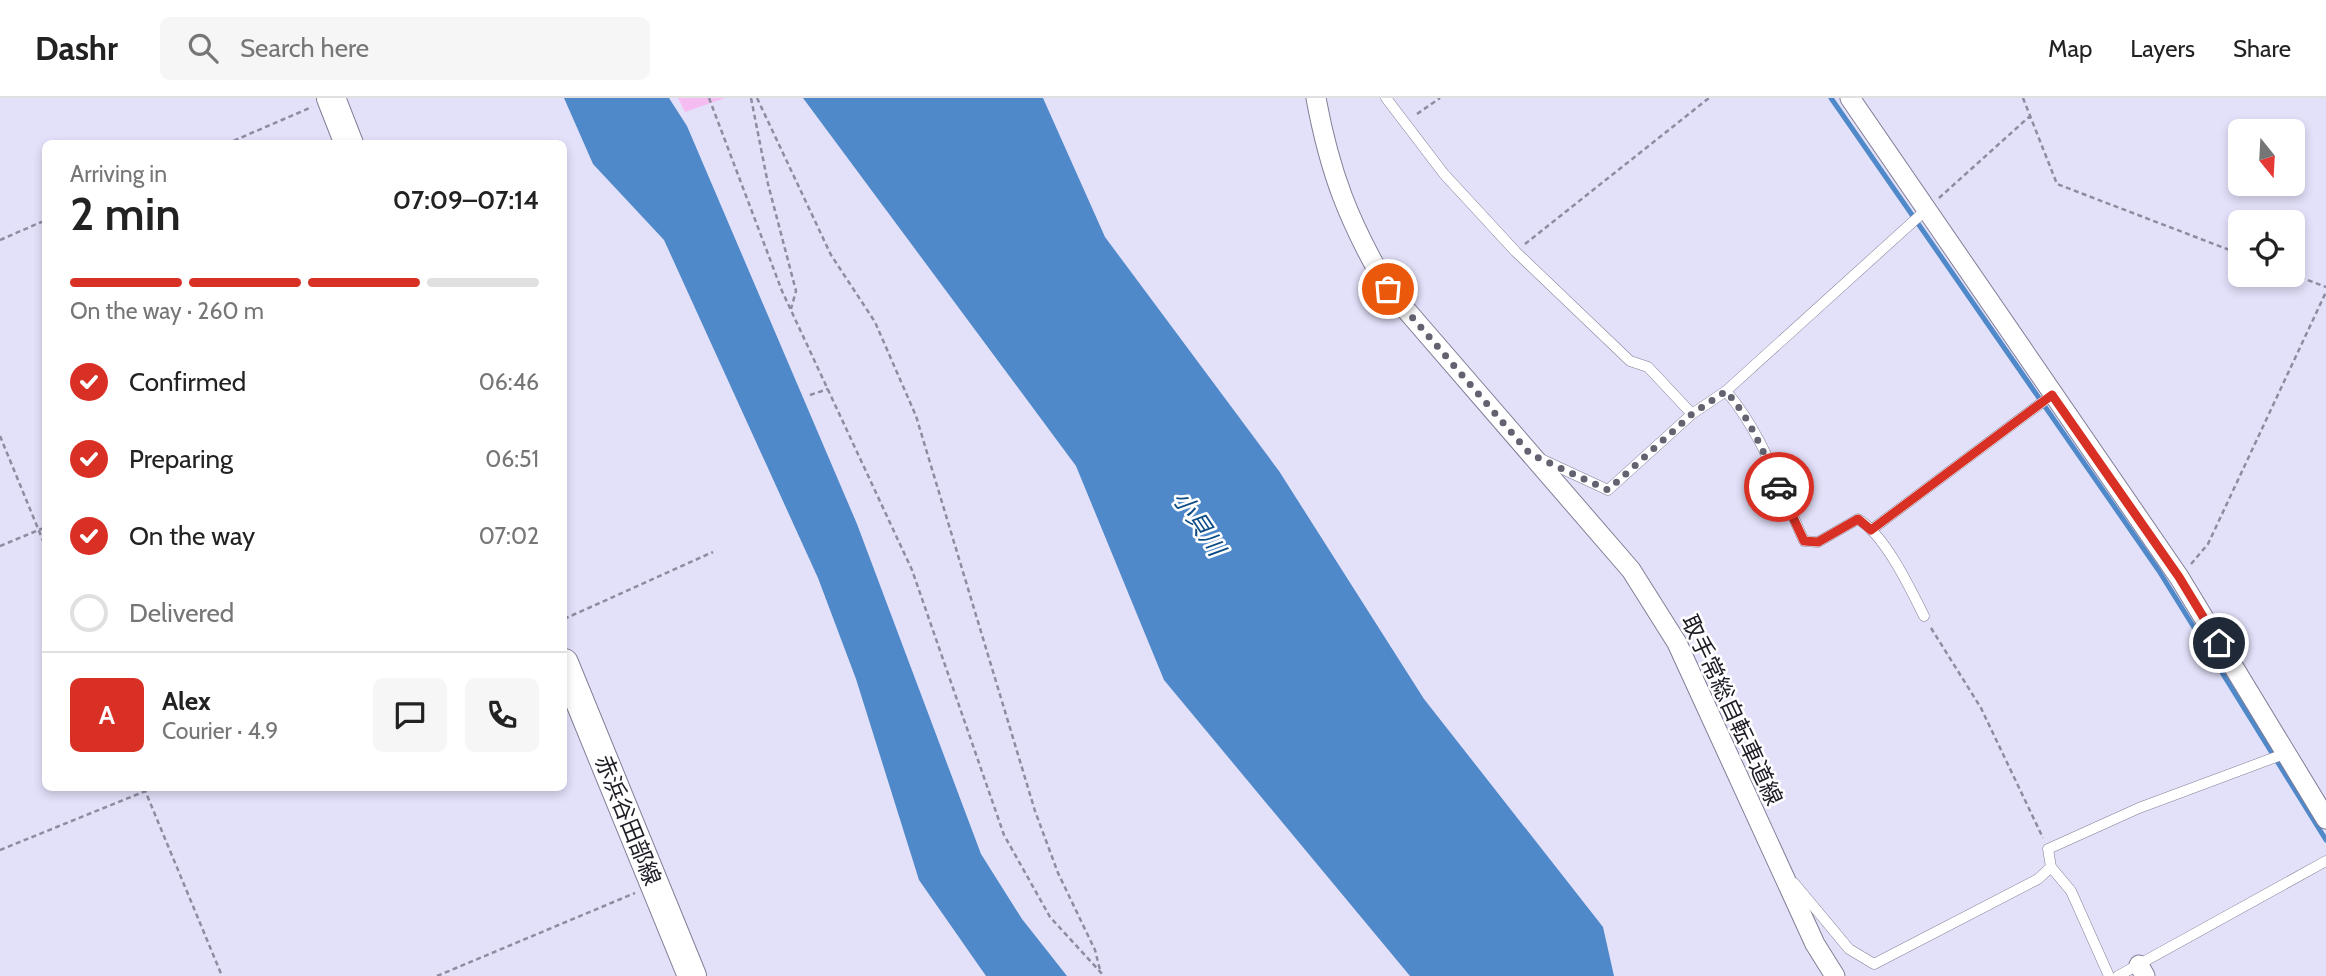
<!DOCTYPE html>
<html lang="en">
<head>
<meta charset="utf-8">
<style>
  :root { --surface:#fff; --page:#f6f6f6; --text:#222; --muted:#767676; --line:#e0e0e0; --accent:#d93025 }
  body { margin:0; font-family:Cabin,"Noto Sans JP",sans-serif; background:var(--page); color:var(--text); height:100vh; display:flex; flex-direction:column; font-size:26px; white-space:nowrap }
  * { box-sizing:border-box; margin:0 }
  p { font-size:23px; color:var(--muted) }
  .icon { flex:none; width:38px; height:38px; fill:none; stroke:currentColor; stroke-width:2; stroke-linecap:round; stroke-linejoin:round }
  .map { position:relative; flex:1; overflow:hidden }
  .details { position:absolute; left:42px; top:42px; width:525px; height:651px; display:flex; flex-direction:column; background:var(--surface); border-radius:10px; box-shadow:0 4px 10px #0003 }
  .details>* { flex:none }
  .needle { width:46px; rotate:162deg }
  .buttons { position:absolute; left:2228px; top:21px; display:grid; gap:14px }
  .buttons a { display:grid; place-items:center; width:77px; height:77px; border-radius:10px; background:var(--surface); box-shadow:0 4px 10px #0003; font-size:35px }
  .pin { position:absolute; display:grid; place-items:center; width:60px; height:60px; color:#fff; margin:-30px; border:4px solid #fff; border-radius:50%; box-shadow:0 2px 7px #0007 }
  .courier { position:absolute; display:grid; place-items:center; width:70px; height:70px; margin:-35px; border:5px solid #d93025; border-radius:50%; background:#fff; color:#222; box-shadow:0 2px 9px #0007 }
  .headline em { font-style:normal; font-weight:600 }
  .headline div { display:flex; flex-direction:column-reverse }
  .headline { display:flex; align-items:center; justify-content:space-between; height:119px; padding:0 28px }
  h1 { font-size:46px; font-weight:600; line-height:52px }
  .bar { display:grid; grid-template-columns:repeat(4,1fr); gap:10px 7px; align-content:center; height:84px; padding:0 28px }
  .bar i { height:9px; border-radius:5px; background:var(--line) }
  .bar .current { background:var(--accent) }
  .bar p { grid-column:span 4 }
  .line { display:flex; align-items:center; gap:18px; padding:0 28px; border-top:2px solid var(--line) }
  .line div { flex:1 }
  .round { display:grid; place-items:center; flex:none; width:74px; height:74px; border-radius:10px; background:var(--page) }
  ol { padding:0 28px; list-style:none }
  li { display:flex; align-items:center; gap:21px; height:77px }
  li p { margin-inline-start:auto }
  li .icon { padding:7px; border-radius:50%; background:var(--accent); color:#fff; stroke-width:4 }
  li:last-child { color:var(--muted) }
  li i { width:38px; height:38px; border:4px solid var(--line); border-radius:50% }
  header { display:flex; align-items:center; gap:42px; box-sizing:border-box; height:98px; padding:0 35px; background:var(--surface); border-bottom:2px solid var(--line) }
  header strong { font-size:33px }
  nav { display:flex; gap:38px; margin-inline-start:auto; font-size:24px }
  .search { width:490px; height:63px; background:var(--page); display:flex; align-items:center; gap:18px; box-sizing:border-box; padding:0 24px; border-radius:10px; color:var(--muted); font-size:26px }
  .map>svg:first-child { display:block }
</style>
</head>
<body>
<header>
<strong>Dashr</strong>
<div class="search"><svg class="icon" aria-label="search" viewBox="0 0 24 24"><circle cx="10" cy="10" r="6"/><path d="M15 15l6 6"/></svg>Search here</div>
<nav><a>Map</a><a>Layers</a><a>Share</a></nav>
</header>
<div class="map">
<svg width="2326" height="878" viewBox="0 0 2326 878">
  <rect width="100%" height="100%" fill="#e3e1fa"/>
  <!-- green -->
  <path fill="#f5bcf2" d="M678,0h47l-40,14z"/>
  <!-- water -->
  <path fill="#5089c9" d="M564,0h105l18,28 170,398 124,330 41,65 45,57h-81l-67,-96 -63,-201 -38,-101 -154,-338 -71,-76z
    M803,0h240l62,139 174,234 145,228 179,228 11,49h-204l-246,-296 -88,-214z"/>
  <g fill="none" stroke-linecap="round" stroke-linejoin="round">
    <!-- stream -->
    <path stroke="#5089c9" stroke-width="5" d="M1831,0l328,473 167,269"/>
    <defs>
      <path id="lane" d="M1386,0l58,76 72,78 114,109 18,6 44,47
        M1726,293c37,43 54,98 78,150l14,1 40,-23c27,16 52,69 66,97
        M1541,361l67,31 84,-76 34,-23 201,-182
        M1871,432l181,-135
        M1794,785l55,66 25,15 164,-85 13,-12
        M2109,878l-38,-85 -20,-24 -3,-18 91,-41 145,-54
        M2118,878l208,-115"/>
      <path id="street" d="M1316,0c14,76 33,124 72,191l243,281 46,73 138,301 20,32
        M1850,0l329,479 147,242
        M2139,867l6,11"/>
      <path id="secondary" d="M331,0l18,46
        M564,565l128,313"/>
    </defs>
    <!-- lane casing -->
    <use href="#lane" stroke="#817f96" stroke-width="11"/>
    <!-- street casing -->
    <use href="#street" stroke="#817f96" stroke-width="21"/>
    <!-- secondary casing -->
    <use href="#secondary" stroke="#817f96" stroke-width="30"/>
    <!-- path -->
    <path stroke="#8e8c9f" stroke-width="2.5" stroke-dasharray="5 3.5" stroke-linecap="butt" d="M709,0l73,193 130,279 92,265 46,82 54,59
      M751,0l17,86 28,107 -5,18
      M757,0l74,157 44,67 41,94 119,395 23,62 37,77 5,20
      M2023,0l34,86 183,70
      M1417,16l23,-16
      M226,46l86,-37
      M1939,100l91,-82
      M0,142l46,-20
      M1525,146l184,-146
      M2292,176l34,13
      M810,297l18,-6
      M0,338l46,112
      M0,448l46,-19
      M2191,466l17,-20 118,-252
      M564,521l149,-67
      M1931,530l50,80 62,130
      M144,690l78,188
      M0,752l153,-62
      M437,878l198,-83"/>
    <!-- lane -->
    <use href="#lane" stroke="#fff" stroke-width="10"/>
    <!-- street -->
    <use href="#street" stroke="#fff" stroke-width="19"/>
    <!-- secondary -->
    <use href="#secondary" stroke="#fff" stroke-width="28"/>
  </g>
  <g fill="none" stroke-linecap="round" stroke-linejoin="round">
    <!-- done -->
    <path stroke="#636270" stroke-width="7" stroke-dasharray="0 12.6" d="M1388,191l142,165 78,36 84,-76 34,-23c26,30 37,61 53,96"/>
    <!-- route -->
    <path stroke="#d93025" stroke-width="9" d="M1779,389l25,54 14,1 40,-23 13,11 181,-135 127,182 40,66"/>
  </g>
  <g text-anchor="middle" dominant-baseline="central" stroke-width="5" stroke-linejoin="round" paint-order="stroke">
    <!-- street labels -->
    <g font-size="23" fill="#1e1d26" stroke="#fff">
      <text transform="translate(1732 612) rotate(65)">取手常総自転車道線</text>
      <text transform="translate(628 722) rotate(68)">赤浜谷田部線</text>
    </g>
    <!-- water labels -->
    <g font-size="24" font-style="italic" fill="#0b4b86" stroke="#fff">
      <text transform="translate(1199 425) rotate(56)">小貝川</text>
    </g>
  </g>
</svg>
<div class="buttons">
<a><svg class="needle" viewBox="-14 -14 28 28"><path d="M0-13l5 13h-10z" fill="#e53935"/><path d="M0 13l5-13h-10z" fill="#767676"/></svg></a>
<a><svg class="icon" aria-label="locate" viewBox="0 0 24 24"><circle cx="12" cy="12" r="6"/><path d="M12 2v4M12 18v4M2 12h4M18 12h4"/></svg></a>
</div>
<div class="pin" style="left:1388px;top:191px;background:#ea580c"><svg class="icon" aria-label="bag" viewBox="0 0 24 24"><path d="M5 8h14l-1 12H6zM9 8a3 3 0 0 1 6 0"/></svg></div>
<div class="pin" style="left:2219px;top:545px;background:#1f2937"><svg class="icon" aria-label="home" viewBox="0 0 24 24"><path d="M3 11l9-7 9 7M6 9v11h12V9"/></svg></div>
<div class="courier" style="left:1779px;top:389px"><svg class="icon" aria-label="car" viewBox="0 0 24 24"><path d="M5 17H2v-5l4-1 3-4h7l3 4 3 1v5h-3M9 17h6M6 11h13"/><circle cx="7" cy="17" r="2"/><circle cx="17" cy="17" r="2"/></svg></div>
<section class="details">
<div class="headline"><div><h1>2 min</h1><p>Arriving in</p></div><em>07:09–07:14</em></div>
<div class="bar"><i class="current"></i><i class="current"></i><i class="current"></i><i></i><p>On the way · 260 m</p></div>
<ol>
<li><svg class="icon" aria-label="check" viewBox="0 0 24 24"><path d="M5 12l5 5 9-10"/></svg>Confirmed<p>06:46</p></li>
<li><svg class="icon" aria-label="check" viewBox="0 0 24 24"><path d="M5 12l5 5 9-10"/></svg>Preparing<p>06:51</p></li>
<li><svg class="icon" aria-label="check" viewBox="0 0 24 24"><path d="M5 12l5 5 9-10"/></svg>On the way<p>07:02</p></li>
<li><i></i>Delivered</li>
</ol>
<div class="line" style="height:126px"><b class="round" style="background:var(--accent);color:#fff">A</b><div><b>Alex</b><p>Courier · 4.9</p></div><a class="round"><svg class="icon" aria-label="chat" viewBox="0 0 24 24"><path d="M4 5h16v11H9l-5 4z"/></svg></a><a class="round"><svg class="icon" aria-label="phone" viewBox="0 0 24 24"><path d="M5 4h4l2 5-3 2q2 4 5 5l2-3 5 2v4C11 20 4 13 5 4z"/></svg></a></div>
</section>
</div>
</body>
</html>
